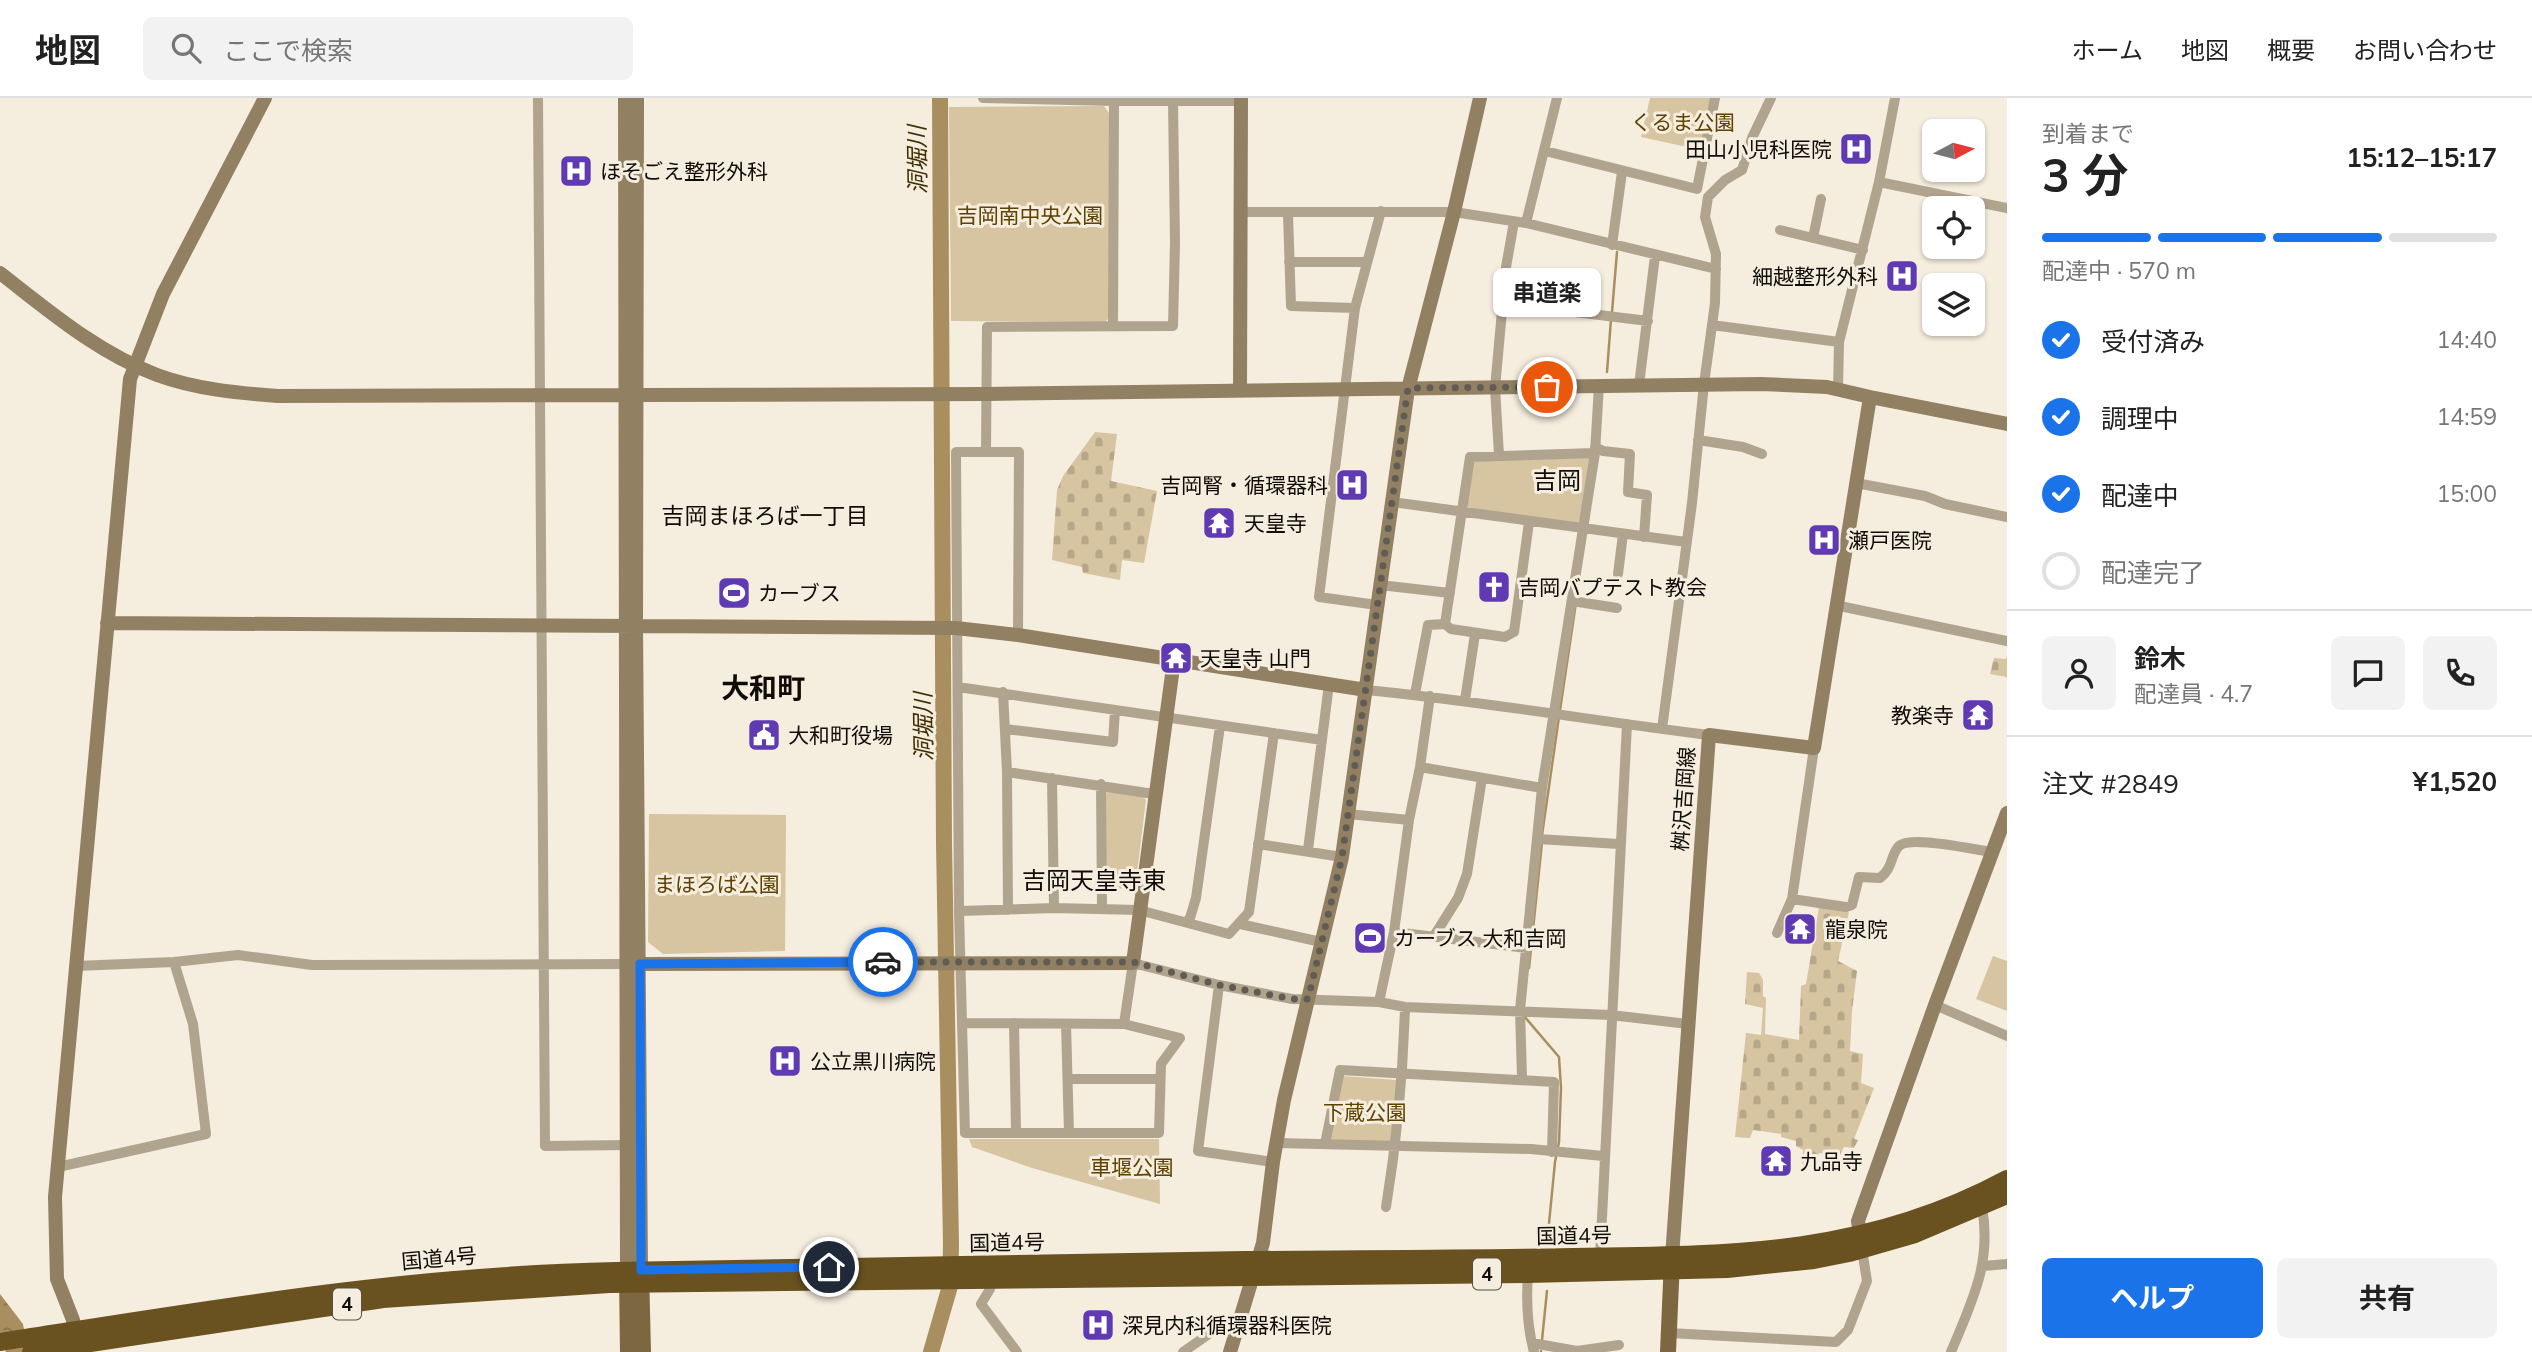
<!DOCTYPE html>
<html lang="ja">
<head>
<meta charset="utf-8">
<style>
  :root { --surface:#fff; --page:#f2f2f2; --text:#222; --muted:#767676; --line:#e0e0e0; --accent:#1a73e8 }
  body { margin:0; font-family:Mulish,"Noto Sans JP",sans-serif; background:var(--page); color:var(--text); height:100vh; display:flex; flex-direction:column; font-size:26px; white-space:nowrap }
  * { box-sizing:border-box; margin:0 }
  p { font-size:23px; color:var(--muted) }
  .icon { flex:none; width:38px; height:38px; fill:none; stroke:currentColor; stroke-width:2; stroke-linecap:round; stroke-linejoin:round }
  .map { position:relative; flex:1; overflow:hidden }
  .drawer { display:flex; flex-direction:column; background:var(--surface); width:525px }
  .drawer>* { flex:none }
  .needle { width:46px; rotate:83deg }
  .buttons { position:absolute; left:1922px; top:21px; display:grid; gap:14px }
  .buttons a { display:grid; place-items:center; width:63px; height:63px; border-radius:10px; background:var(--surface); box-shadow:0 2px 5px #0004; font-size:35px }
  .pin { position:absolute; display:grid; place-items:center; width:60px; height:60px; color:#fff; margin:-30px; border:4px solid #fff; border-radius:50%; box-shadow:0 2px 7px #0007 }
  .courier { position:absolute; display:grid; place-items:center; width:70px; height:70px; margin:-35px; border:5px solid #1a73e8; border-radius:50%; background:#fff; color:#222; box-shadow:0 2px 9px #0007 }
  .bubble { position:absolute; height:49px; border-radius:10px; background:var(--surface); box-shadow:0 2px 5px #0004; font-size:23px; font-weight:700; line-height:49px; text-align:center }
  .headline em { font-style:normal; font-weight:700 }
  .headline div { display:flex; flex-direction:column-reverse }
  .headline { display:flex; align-items:center; justify-content:space-between; height:119px; padding:0 35px }
  h1 { font-size:46px; font-weight:700; line-height:52px }
  .bar { display:grid; grid-template-columns:repeat(4,1fr); gap:10px 7px; align-content:center; height:84px; padding:0 35px }
  .bar i { height:9px; border-radius:5px; background:var(--line) }
  .bar .on { background:var(--accent) }
  .bar p { grid-column:span 4 }
  .line { display:flex; align-items:center; gap:18px; padding:0 35px; border-top:2px solid var(--line) }
  .line div { flex:1 }
  .round { display:grid; place-items:center; flex:none; width:74px; height:74px; border-radius:10px; background:var(--page) }
  ol { padding:0 35px; list-style:none }
  li { display:flex; align-items:center; gap:21px; height:77px }
  li p { margin-inline-start:auto }
  li .icon { padding:7px; border-radius:50%; background:var(--accent); color:#fff; stroke-width:4 }
  li:last-child { color:var(--muted) }
  li i { width:38px; height:38px; border:4px solid var(--line); border-radius:50% }
  .button { display:flex; gap:14px; margin-top:auto; padding:14px 35px }
  .button a { flex:1; height:80px; border-radius:10px; background:var(--accent); color:#fff; font-size:28px; font-weight:700; line-height:80px; text-align:center }
  .button a+a { background:var(--page); color:var(--text) }
  header { display:flex; align-items:center; gap:42px; box-sizing:border-box; height:98px; padding:0 35px; background:var(--surface); border-bottom:2px solid var(--line) }
  header strong { font-size:33px }
  nav { display:flex; gap:38px; margin-inline-start:auto; font-size:24px }
  .search { width:490px; height:63px; background:var(--page); display:flex; align-items:center; gap:18px; box-sizing:border-box; padding:0 24px; border-radius:10px; color:var(--muted); font-size:26px }
  main { display:flex; flex:1; min-height:0 }
  .map>svg:first-child { display:block }
</style>
</head>
<body>
<header>
<strong>地図</strong>
<div class="search"><svg class="icon" aria-label="search" viewBox="0 0 24 24"><circle cx="10" cy="10" r="6"/><path d="M15 15l6 6"/></svg>ここで検索</div>
<nav><a>ホーム</a><a>地図</a><a>概要</a><a>お問い合わせ</a></nav>
</header>
<main>
<div class="map">
<svg width="2007" height="1254" viewBox="0 0 2007 1254">
  <defs>
    <pattern id="cemetery-stones" width="16" height="16" patternUnits="userSpaceOnUse" patternTransform="scale(1.75)"><rect width="16" height="16" fill="#d7c4a1"/><path d="M2 7V4a2 2 0 0 1 4 0v3zM10 15v-3a2 2 0 0 1 4 0v3z" fill="#b7a789"/></pattern>
    <pattern id="water-ripples" width="26" height="14" patternUnits="userSpaceOnUse" patternTransform="scale(1.75)"><rect width="26" height="14" fill="#a98f5f"/><path d="M2 4q2-2 4 0t4 0M15 11q2-2 4 0t4 0" fill="none" stroke="#88734c"/></pattern>
  </defs>
  <rect width="100%" height="100%" fill="#f5edde"/>
  <!-- green -->
  <path fill="#d7c4a1" d="M1650,0h61l-10,52 -60,-13z
    M1104,8l5,7 1,204 -5,5 -154,-1 -2,-214z
    M1593,358l-10,70 -114,-16 -4,-6 7,-44z
    M1109,692l33,5 4,5 -11,89 -29,-1 -2,-93z
    M649,716l137,1 -1,136 -122,3 -15,-12z
    M1993,858l14,5v50l-31,-12z
    M1343,978l54,4 -4,64 -64,-4z
    M969,1041h190l1,65 -128,-36 -60,-21z"/>
  <!-- cemetery -->
  <path fill="url(#cemetery-stones)" d="M1095,334l22,2 -6,47 46,10 -13,72 -22,-3 -2,20 -37,-7 -1,-6 -30,-7 5,-70 6,-14z
    M2007,558v21l-17,-3 4,-16 12,1z
    M1819,809l30,5 -11,49 19,10 -5,40 -2,40 13,3 -2,29 13,5 -20,51 4,1 -4,8 -10,-1 -5,10 -20,-4 -6,13 -11,-2 1,-14 -7,-4v-5l-15,-4v-3l-28,-4 -3,8 -15,-1 11,-104 15,2 2,-27 -18,-4 2,-32 12,1 4,7v16l3,2 -1,36 34,6 2,-54 5,-2z"/>
  <!-- water -->
  <path fill="url(#water-ripples)" d="M0,1196l23,30 5,28h-22l-6,-11z"/>
  <g fill="none" stroke-linecap="round" stroke-linejoin="round">
    <!-- stream -->
    <path stroke="#a98f5f" stroke-width="2.5" d="M1612,214l5,-60
      M1607,274l4,-53
      M1560,612l18,-121
      M1542,737l17,-118
      M1529,870l13,-126
      M1524,918l35,41 2,31 -2,54 -4,20 -8,82
      M1542,1242l5,-49
      M1541,1253v1"/>
    <!-- river -->
    <path stroke="#a98f5f" stroke-width="16" d="M931,1254l19,-66 1,-41 -7,-402 -4,-745"/>
    <!-- street -->
    <path stroke="#b0a48f" stroke-width="10" d="M538,0l7,1048 82,-1
      M983,0l131,3h127
      M1545,53l152,38 18,-91
      M1879,84l128,26
      M1240,114h214l72,11 190,46
      M1288,116l3,92 64,2
      M1526,125l31,-125
      M1780,132l83,20
      M1813,140l8,-39
      M1612,147l10,-73
      M1289,164h77
      M1502,205l146,18
      M1113,227l1,-224
      M1712,227l127,17
      M1639,287l16,-129
      M1838,292l1,-48 40,-160 16,-84
      M1698,342l45,7 19,7
      M1595,349l8,4 27,3 -2,38 19,3 -3,42
      M1499,357l-4,-67 11,-121 8,-45
      M1856,385l69,13 20,8 62,13
      M1392,404l294,40
      M1529,424l-15,110 -9,5 -54,-8 -6,-5 25,-167 125,-4
      M1618,476l5,-40
      M1380,487l70,8
      M1572,503l45,7
      M1377,507l-58,-8 36,-289 26,-97
      M1835,507l172,36
      M1018,537l1,-183h-33l1,-125 186,-1 2,-83 -2,-142
      M958,589l364,53
      M1366,592c115,11 228,31 343,45
      M1003,594l4,80 1,138
      M1415,596l13,-69 17,-1
      M1465,602l10,-66
      M1005,631l108,13 2,-32
      M1662,631l30,-226 12,-119 11,-81 1,-49 -11,-37 3,-20 17,-17 17,-10 10,-32 19,-40
      M1420,669l122,21
      M1007,674l147,22
      M1052,680l2,130
      M1101,686l1,124
      M1348,716l61,6
      M1538,741l81,5
      M1258,746l84,13
      M1308,752l21,-166
      M1792,801l54,8 6,-2 7,-28 21,1c14,-11 10,-23 19,-32 12,-11 76,4 93,6
      M959,813l95,-3 85,2 90,24 20,-22 25,-179
      M1186,824l4,-4 6,-20 24,-172
      M1240,826l81,18
      M1394,834l133,16
      M1777,835l15,-34 22,-151
      M1434,838l24,-38 9,-24 15,-96
      M76,868l98,-4 64,-7 74,10 318,-1
      M1219,887l-21,166 75,11
      M1379,904l15,-70 15,-112 11,-53 10,-71
      M1935,907l72,31
      M963,925l161,1 56,14 -19,26 -2,69h-194l-6,-222 -3,-459h30
      M1014,925l2,109
      M1066,926l3,109
      M1124,926l9,-61 86,22 73,14 87,3 26,5 206,8 77,9
      M1522,980l-2,-68 22,-222 53,-335 4,-68
      M1068,981h92
      M1277,1045l254,6 72,7
      M1325,1046l15,-74 214,12 -2,70
      M58,1069l148,-33 -13,-110 -19,-62
      M1386,1109c11,-67 17,-133 19,-200
      M1600,1159l27,-533
      M1983,1168l24,-2
      M1528,1176c-2,27 -1,52 6,78
      M990,1181v10l-9,15 36,48
      M1669,1235l167,9 12,-12 19,-49 -5,-31
      M1532,1245l45,8 42,-6
      M1183,1254l43,-30 15,-2
      M1951,1254c21,-51 41,-89 31,-145"/>
    <!-- secondary -->
    <path stroke="#918061" stroke-width="14" d="M625,0l2,1172
      M637,0l-1,527 5,645
      M0,175c49,38 98,80 157,102 38,14 80,18 121,21l708,-2 775,-10 66,3 43,10
      M1240,292l1,-292
      M107,525l849,5 62,7 348,55
      M640,866l493,-1 41,-303
      M1861,1145l-3,-22 77,-216 72,-192
      M1672,1159l37,-522 105,13 56,-351 137,27
      M77,1242l-4,-20 -16,-41 -2,-82 75,-818 33,-85 102,-196
      M1230,1254l33,-109 10,-81 11,-62 58,-243 66,-468 46,-177 26,-114"/>
    <!-- primary -->
    <path stroke="#7c6740" stroke-width="16" d="M641,1172l2,82
      M627,1176l1,78
      M1668,1254l4,-92"/>
    <!-- highway -->
    <path stroke="#695120" stroke-width="18" d="M0,1244c205,-32 409,-67 616,-71 213,-5 427,-9 641,-11 105,-1 210,-1 315,-3 158,-2 292,-1 435,-78
      M31,1254l352,-53 226,-15 919,-10 199,-5 87,-9 35,-7 66,-19 92,-39"/>
  </g>
  <g fill="none" stroke-linecap="round" stroke-linejoin="round">
    <!-- done -->
    <path stroke="#605b53" stroke-width="7" stroke-dasharray="0 12.6" d="M883,864h250l86,23 73,14h16l34,-142 66,-469 139,-1"/>
    <!-- route -->
    <path stroke="#1a73e8" stroke-width="9" d="M829,1169l-188,3 -1,-306 243,-2"/>
  </g>
  <!-- icons -->
  <defs>
    <symbol id="hospital-square" viewBox="-11 -11 22 22"><rect x="-9" y="-9" width="18" height="18" rx="4" fill="#5f3ab2" stroke="#f5edde"/><path d="M-5-5h3v3.5h4V-5h3V5h-3V1.5h-4V5h-3Z" fill="#fff"/></symbol>
    <symbol id="temple-square" viewBox="-11 -11 22 22"><rect x="-9" y="-9" width="18" height="18" rx="4" fill="#5f3ab2" stroke="#f5edde"/><path d="M0-6L5-2H3V0L6.5 2.5H4V6H1.5V3h-3V6H-4V2.5H-6.5L-3 0V-2H-5Z" fill="#fff"/></symbol>
    <symbol id="church-square" viewBox="-11 -11 22 22"><rect x="-9" y="-9" width="18" height="18" rx="4" fill="#5f3ab2" stroke="#f5edde"/><path d="M-1.2-6h2.4v3.5h3.3v2.4h-3.3V6h-2.4V-.1h-3.3v-2.4h3.3Z" fill="#fff"/></symbol>
    <symbol id="stadium-square" viewBox="-11 -11 22 22"><rect x="-9" y="-9" width="18" height="18" rx="4" fill="#5f3ab2" stroke="#f5edde"/><path d="M0-5a6.5 5 0 1 0 0 10a6.5 5 0 1 0 0-10ZM-3.5-1.8h7v3.6h-7Z" fill="#fff"/></symbol>
    <symbol id="civic-square" viewBox="-11 -11 22 22"><rect x="-9" y="-9" width="18" height="18" rx="4" fill="#5f3ab2" stroke="#f5edde"/><path d="M-.6-6.5H3V-4.5H.6V-3L4-1V1h2V6H-6V1h2V-1L-.6-3ZM-1.2 2.5V6h2.4V2.5Z" fill="#fff"/></symbol>
  </defs>
  <g fill-rule="evenodd">
    <use href="#hospital-square" x="1837" y="32" width="38" height="38"/>
    <use href="#hospital-square" x="557" y="54" width="38" height="38"/>
    <use href="#hospital-square" x="1883" y="159" width="38" height="38"/>
    <use href="#hospital-square" x="1333" y="368" width="38" height="38"/>
    <use href="#temple-square" x="1200" y="406" width="38" height="38"/>
    <use href="#hospital-square" x="1805" y="423" width="38" height="38"/>
    <use href="#church-square" x="1475" y="470" width="38" height="38"/>
    <use href="#stadium-square" x="715" y="476" width="38" height="38"/>
    <use href="#temple-square" x="1157" y="541" width="38" height="38"/>
    <use href="#temple-square" x="1959" y="598" width="38" height="38"/>
    <use href="#civic-square" x="745" y="618" width="38" height="38"/>
    <use href="#temple-square" x="1781" y="812" width="38" height="38"/>
    <use href="#stadium-square" x="1351" y="821" width="38" height="38"/>
    <use href="#hospital-square" x="766" y="944" width="38" height="38"/>
    <use href="#temple-square" x="1757" y="1044" width="38" height="38"/>
    <use href="#hospital-square" x="1079" y="1208" width="38" height="38"/>
  </g>
  <g text-anchor="middle" dominant-baseline="central" stroke-width="6" stroke-linejoin="round" paint-order="stroke">
    <!-- shield labels -->
    <g fill="#f5edde" stroke="#545048" stroke-width="2">
      <rect x="1473" y="1160.5" width="28" height="31" rx="5"/>
      <rect x="333" y="1190.5" width="28" height="31" rx="5"/>
    </g>
    <g font-size="19" font-weight="bold" fill="#0f0c08">
      <text x="1487" y="1176">4</text>
      <text x="347" y="1206">4</text>
    </g>
    <!-- park labels -->
    <g font-size="21" fill="#5d4200" stroke="#f5edde">
      <text x="1683" y="24">くるま公園</text>
      <text x="1030" y="117">吉岡南中央公園</text>
      <text x="717" y="786">まほろば公園</text>
      <text x="1365" y="1014">下蔵公園</text>
      <text x="1132" y="1069">車堰公園</text>
    </g>
    <!-- poi labels -->
    <g font-size="21" fill="#0f0c08" stroke="#f5edde" text-anchor="start">
      <text x="1832" y="51" text-anchor="end">田山小児科医院</text>
      <text x="600" y="73">ほそごえ整形外科</text>
      <text x="1878" y="178" text-anchor="end">細越整形外科</text>
      <text x="1328" y="387" text-anchor="end">吉岡腎・循環器科</text>
      <text x="1244" y="425">天皇寺</text>
      <text x="1848" y="442">瀬戸医院</text>
      <text x="1518" y="489">吉岡バプテスト教会</text>
      <text x="758" y="495">カーブス</text>
      <text x="1200" y="560">天皇寺 山門</text>
      <text x="1954" y="617" text-anchor="end">教楽寺</text>
      <text x="788" y="637">大和町役場</text>
      <text x="1825" y="831">龍泉院</text>
      <text x="1394" y="840">カーブス 大和吉岡</text>
      <text x="810" y="963">公立黒川病院</text>
      <text x="1800" y="1063">九品寺</text>
      <text x="1122" y="1227">深見内科循環器科医院</text>
    </g>
    <!-- street labels -->
    <g font-size="21" fill="#0f0c08" stroke="#f5edde">
      <text transform="translate(1683 701) rotate(-86)">桝沢吉岡線</text>
      <text transform="translate(1574 1137) rotate(-1)">国道4号</text>
      <text transform="translate(1007 1144) rotate(-1)">国道4号</text>
      <text transform="translate(439 1160) rotate(-5)">国道4号</text>
    </g>
    <!-- water labels -->
    <g font-size="23" font-style="italic" fill="#402e03" stroke="#f5edde">
      <text transform="translate(917 62) rotate(-91)">洞堀川</text>
      <text transform="translate(923 629) rotate(-91)">洞堀川</text>
    </g>
    <!-- neighbourhood labels -->
    <g font-size="23" fill="#0f0c08" stroke="#f5edde">
      <text x="765" y="417">吉岡まほろば一丁目</text>
    </g>
    <!-- quarter labels -->
    <g font-size="24" fill="#0f0c08" stroke="#f5edde">
      <text x="1557" y="382">吉岡</text>
      <text x="1094" y="782">吉岡天皇寺東</text>
    </g>
    <!-- district labels -->
    <g font-size="28" font-weight="bold" fill="#0f0c08" stroke="#f5edde">
      <text x="763" y="589">大和町</text>
    </g>
  </g>
</svg>
<div class="buttons">
<a><svg class="needle" viewBox="-14 -14 28 28"><path d="M0-13l5 13h-10z" fill="#e53935"/><path d="M0 13l5-13h-10z" fill="#767676"/></svg></a>
<a><svg class="icon" aria-label="locate" viewBox="0 0 24 24"><circle cx="12" cy="12" r="6"/><path d="M12 2v4M12 18v4M2 12h4M18 12h4"/></svg></a>
<a><svg class="icon" aria-label="layers" viewBox="0 0 24 24"><path d="M12 4l9 5-9 5-9-5zM3 14l9 5 9-5"/></svg></a>
</div>
<div class="pin" style="left:1547px;top:289px;background:#ea580c"><svg class="icon" aria-label="bag" viewBox="0 0 24 24"><path d="M5 8h14l-1 12H6zM9 8a3 3 0 0 1 6 0"/></svg></div>
<div class="pin" style="left:829px;top:1169px;background:#1f2937"><svg class="icon" aria-label="home" viewBox="0 0 24 24"><path d="M3 11l9-7 9 7M6 9v11h12V9"/></svg></div>
<div class="courier" style="left:883px;top:864px"><svg class="icon" aria-label="car" viewBox="0 0 24 24"><path d="M5 17H2v-5l4-1 3-4h7l3 4 3 1v5h-3M9 17h6M6 11h13"/><circle cx="7" cy="17" r="2"/><circle cx="17" cy="17" r="2"/></svg></div>
<div class="bubble" style="left:1493px;top:170px;width:108px">串道楽</div>
</div>
<section class="drawer">
<div class="headline"><div><h1>3 分</h1><p>到着まで</p></div><em>15:12–15:17</em></div>
<div class="bar"><i class="on"></i><i class="on"></i><i class="on"></i><i></i><p>配達中 · 570 m</p></div>
<ol>
<li><svg class="icon" aria-label="check" viewBox="0 0 24 24"><path d="M5 12l5 5 9-10"/></svg>受付済み<p>14:40</p></li>
<li><svg class="icon" aria-label="check" viewBox="0 0 24 24"><path d="M5 12l5 5 9-10"/></svg>調理中<p>14:59</p></li>
<li><svg class="icon" aria-label="check" viewBox="0 0 24 24"><path d="M5 12l5 5 9-10"/></svg>配達中<p>15:00</p></li>
<li><i></i>配達完了</li>
</ol>
<div class="line" style="height:126px"><a class="round"><svg class="icon" aria-label="person" viewBox="0 0 24 24"><circle cx="12" cy="8" r="4"/><path d="M4 21q1-7 8-7t8 7"/></svg></a><div><b>鈴木</b><p>配達員 · 4.7</p></div><a class="round"><svg class="icon" aria-label="chat" viewBox="0 0 24 24"><path d="M4 5h16v11H9l-5 4z"/></svg></a><a class="round"><svg class="icon" aria-label="phone" viewBox="0 0 24 24"><path d="M5 4h4l2 5-3 2q2 4 5 5l2-3 5 2v4C11 20 4 13 5 4z"/></svg></a></div>
<div class="line" style="height:91px"><div>注文 #2849</div><b>¥1,520</b></div>
<div class="button"><a>ヘルプ</a><a>共有</a></div>
</section>
</main>
</body>
</html>
